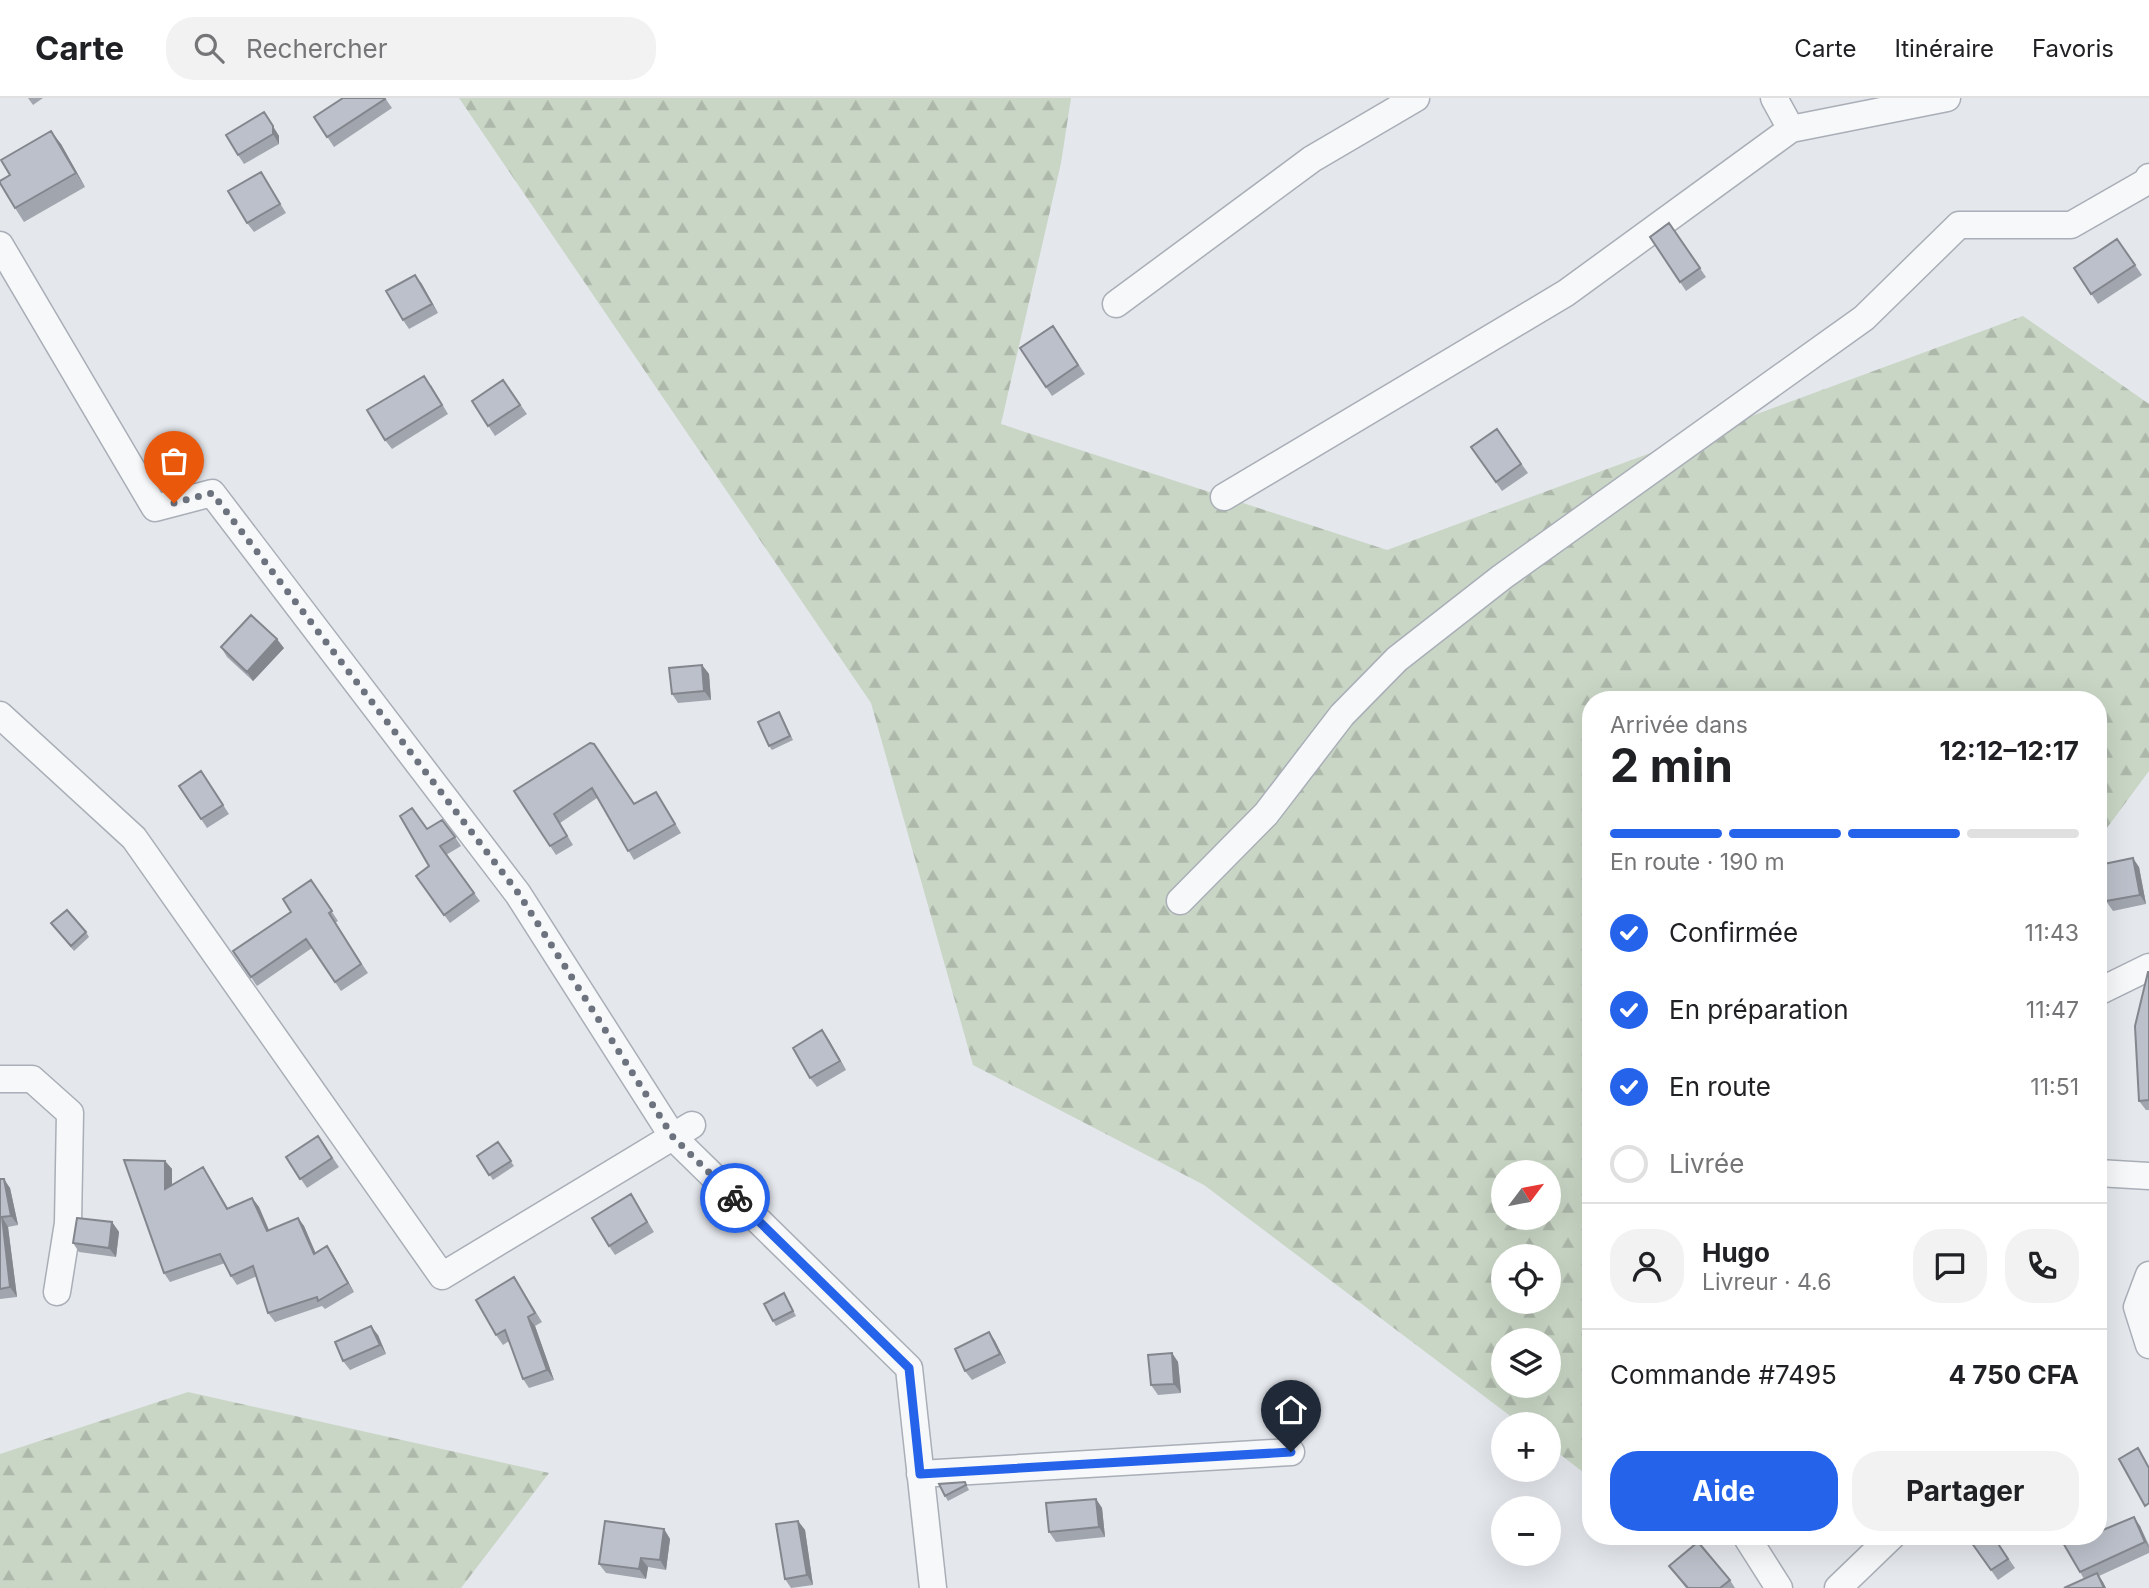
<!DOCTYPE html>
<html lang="fr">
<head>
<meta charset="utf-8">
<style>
  :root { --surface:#fff; --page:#f2f2f2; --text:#202124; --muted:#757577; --line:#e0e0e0; --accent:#2563eb }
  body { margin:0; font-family:Inter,sans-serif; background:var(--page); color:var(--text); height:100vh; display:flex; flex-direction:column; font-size:26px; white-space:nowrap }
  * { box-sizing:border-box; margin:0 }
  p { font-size:23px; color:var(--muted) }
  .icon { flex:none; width:38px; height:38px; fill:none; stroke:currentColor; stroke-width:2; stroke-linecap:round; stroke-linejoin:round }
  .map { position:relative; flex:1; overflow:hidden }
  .drawer { position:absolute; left:1582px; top:593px; width:525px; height:854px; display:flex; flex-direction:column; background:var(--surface); border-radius:28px; box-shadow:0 7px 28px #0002 }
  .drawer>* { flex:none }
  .needle { width:46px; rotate:58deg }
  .controls { position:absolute; left:1491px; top:1062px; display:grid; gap:14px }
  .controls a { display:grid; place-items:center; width:70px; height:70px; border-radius:50%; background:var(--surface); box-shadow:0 7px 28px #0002; font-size:35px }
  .pin { position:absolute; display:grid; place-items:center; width:60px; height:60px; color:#fff; margin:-72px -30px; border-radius:50% 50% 50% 0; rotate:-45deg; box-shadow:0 0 7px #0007 }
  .pin .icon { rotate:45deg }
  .courier { position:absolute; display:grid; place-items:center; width:70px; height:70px; margin:-35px; border:5px solid #2563eb; border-radius:50%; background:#fff; color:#222; box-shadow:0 2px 9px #0007 }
  .summary em { font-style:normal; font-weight:700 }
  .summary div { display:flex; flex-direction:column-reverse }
  .summary { display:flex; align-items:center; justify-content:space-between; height:119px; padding:0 28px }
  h1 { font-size:46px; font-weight:700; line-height:52px }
  .bar { display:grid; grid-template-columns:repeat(4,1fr); gap:10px 7px; align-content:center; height:84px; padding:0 28px }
  .bar i { height:9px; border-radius:5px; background:var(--line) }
  .bar .active { background:var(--accent) }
  .bar p { grid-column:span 4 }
  .line { display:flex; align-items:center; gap:18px; padding:0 28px; border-top:2px solid var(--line) }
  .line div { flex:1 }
  .round { display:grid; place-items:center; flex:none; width:74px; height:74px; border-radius:28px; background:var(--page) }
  ol { padding:0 28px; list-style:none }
  li { display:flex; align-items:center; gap:21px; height:77px }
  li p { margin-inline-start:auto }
  li .icon { padding:7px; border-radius:50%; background:var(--accent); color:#fff; stroke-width:4 }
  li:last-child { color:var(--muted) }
  li i { width:38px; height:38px; border:4px solid var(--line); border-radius:50% }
  .cta { display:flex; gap:14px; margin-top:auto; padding:14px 28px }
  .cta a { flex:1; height:80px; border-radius:28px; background:var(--accent); color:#fff; font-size:28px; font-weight:700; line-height:80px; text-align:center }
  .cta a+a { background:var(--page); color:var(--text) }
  header { display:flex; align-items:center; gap:42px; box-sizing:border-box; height:98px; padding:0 35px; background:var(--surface); border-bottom:2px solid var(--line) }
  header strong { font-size:33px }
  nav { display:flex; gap:38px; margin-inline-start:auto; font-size:24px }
  .search { width:490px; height:63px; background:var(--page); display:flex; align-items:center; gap:18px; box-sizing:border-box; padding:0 24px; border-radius:28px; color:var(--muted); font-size:26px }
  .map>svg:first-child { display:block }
</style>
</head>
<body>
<header>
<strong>Carte</strong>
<div class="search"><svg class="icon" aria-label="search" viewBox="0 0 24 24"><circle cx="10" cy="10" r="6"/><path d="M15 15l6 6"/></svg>Rechercher</div>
<nav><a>Carte</a><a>Itinéraire</a><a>Favoris</a></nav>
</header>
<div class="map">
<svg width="2149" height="1490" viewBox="0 0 2149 1490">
  <defs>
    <pattern id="forest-firs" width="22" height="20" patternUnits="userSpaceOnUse" patternTransform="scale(1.75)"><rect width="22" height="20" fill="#c9d6c5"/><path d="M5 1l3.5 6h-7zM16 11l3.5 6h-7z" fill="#adb8ab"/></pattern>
  </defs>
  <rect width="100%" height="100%" fill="#e4e7ec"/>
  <!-- forest -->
  <path fill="url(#forest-firs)" fill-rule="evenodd" d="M459,0h612l-10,65 -60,261 386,126 636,-234 126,88v367l-51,69v-140h-507v770l-4,5 -38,-29v-22h-28l-317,-239 -231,-120 -102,-362zM1503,1074h46v46h-46zM1503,1158h46v46h-46zM1503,1242h46v46h-46z
    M188,1294l361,81 -88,115h-461v-134z"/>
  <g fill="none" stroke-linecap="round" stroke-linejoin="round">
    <defs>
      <path id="street" d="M1774,0l17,31
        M0,147l155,263 57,-15 306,401 155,243 236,231 24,220
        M1116,206l196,-145 104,-61
        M1224,399l342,-204 225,-164 156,-31
        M0,617l134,123 308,438 250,-151
        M1180,803l86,-87 76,-99 55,-56 105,-82 362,-259 95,-93h112l75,-43 3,-5
        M2098,894l51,-25
        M0,981h32l38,34 -2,110 -11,69
        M2098,1075l51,3
        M2149,1177l-12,32 12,38
        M920,1376l371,-22
        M1746,1438l33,52
        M1838,1490l54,-52"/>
    </defs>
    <!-- street casing -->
    <use href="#street" stroke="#a9aeb7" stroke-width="29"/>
    <!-- street -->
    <use href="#street" stroke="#f7f8fa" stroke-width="26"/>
  </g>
  <!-- wall -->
  <path fill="#a1a5ae" d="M28,0h15l-10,7z
    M385,0l7,10 -58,39 -20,-30z
    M264,14l15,24v8l-35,20 -6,-9z
    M61,46l24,43 -61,35 -9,-14z
    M267,84l19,31 -32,19 -7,-9z
    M1669,125l37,54 -20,14 -36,-54z
    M2117,141l25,36 -44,29 -24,-36z
    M415,177l23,38 -29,16 -6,-9z
    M1053,228l32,48 -33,22 -32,-48z
    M503,282l24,34 -32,22 -23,-35z
    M431,287l17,29 -56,35 -7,-9z
    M1497,331l31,44 -26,18 -31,-44z
    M221,549l63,1 -31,33 -26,-24z
    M702,567l7,9 2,26 -33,3 -6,-9z
    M782,619l11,23 -21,10 -3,-4z
    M590,645l45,61 27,-3 19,32 -47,27 -37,-62 -37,25 13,22 -17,10 -42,-64z
    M201,673l28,43 -22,14 -28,-42z
    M427,731l28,8 6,9 -15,9 34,46 -30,22 -34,-47 13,-10z
    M2139,769l7,37 -33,7 -7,-10z
    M311,782l27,41 -3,2 33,50 -27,18 -29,-43 -55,38 -24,-35 58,-39z
    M55,830l31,4 3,5 -15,14z
    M2149,874v138h-3l-7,-9z
    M822,932l24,40 -29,17 -7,-9z
    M318,1038l21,31 -32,21 -21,-31z
    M498,1044l16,24 -21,14 -16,-24z
    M165,1063l7,8v16l37,-9 19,32 24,-10 7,9 10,23 29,-12 6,8 11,27 18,2 21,37 -29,17 -3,-3 -47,16 -7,-9 -11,-37 -20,9 -6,-9 -6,-13 -55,19 -6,-9z
    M0,1081l10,9 8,37 -10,2 9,70 -17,2z
    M637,1106l17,28 -39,23 -6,-9z
    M112,1124l7,10 -3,25 -37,-5 -6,-9z
    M520,1188l22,36 -7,4 19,54 -25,8 -6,-9 -14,-38 -6,4 -7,-10z
    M787,1200l9,18 -20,10 -3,-5z
    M989,1234l6,9 11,22 -34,17 -7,-9z
    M378,1237l8,19 -36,16 -7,-9z
    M1172,1255l6,9 3,31 -23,2 -7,-10z
    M965,1384l4,8 -21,11 -3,-5z
    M1096,1401l6,9 3,29 -49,5 -7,-10z
    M798,1423l7,9 8,55 -22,3 -6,-9z
    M2140,1428l9,19v8l-50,23 7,12h-42l20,-9 -4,-7 18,-36v-6l2,3z
    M664,1431l6,10 -4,31 -18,-3 -2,12 -40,-6 -7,-9z
    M1993,1438l22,32 -17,12 -29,-41z
    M1669,1468l61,14 5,8h-49z"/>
  <!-- shaded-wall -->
  <path fill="#83868d" d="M264,14l15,24v8l-6,-10z
    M51,33l10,13 24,43 -9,-14z
    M415,177l7,9 16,29 -6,-9z
    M277,541l7,9 -31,33 -6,-9z
    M702,567l7,9 2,26 -7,-9z
    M2133,760l6,9 7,37 -6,-9z
    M822,932l7,10 17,30 -6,-9z
    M165,1063l7,8v29l-7,-9z
    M4,1081l6,9 8,37 -7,-9z
    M252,1100l7,9 14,33 -6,-9z
    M2,1119l6,10 9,70 -7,-10z
    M298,1120l6,8 16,37 -6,-9z
    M112,1124l7,10 -3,25 -7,-9z
    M327,1148l6,9 21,37 -6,-9z
    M528,1219l7,9 19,54 -7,-10z
    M371,1228l7,9 8,19 -6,-9z
    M989,1234l6,9 11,22 -6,-9z
    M1172,1255l6,9 3,31 -7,-9z
    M1096,1401l6,9 3,29 -6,-10z
    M2134,1419l6,9 9,22 -4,-6z
    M798,1423l7,9 8,55 -6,-10z
    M664,1431l6,10 -4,31 -6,-10z
    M641,1460l7,9 -2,12 -7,-10z
    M2097,1475l6,9 3,6h-2z"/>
  <!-- building -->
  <path fill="#bbc0ca" stroke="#83868d" stroke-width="2" d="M343,0h41l1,1 -58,38 -13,-20z
    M264,14l9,14v8l-35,21 -12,-20z
    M51,33l25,42 -61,35 -15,-25v-2l10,-6 -9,-15z
    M261,74l19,32 -33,19 -19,-32z
    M1669,125l31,45 -20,14 -30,-45z
    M2117,141l18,26 -44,29 -17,-26z
    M415,177l17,29 -29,16 -17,-29z
    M1053,228l25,39 -32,22 -26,-39z
    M424,278l18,29 -57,35 -18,-30z
    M503,282l17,25 -32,21 -16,-25z
    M1497,331l24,35 -25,18 -25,-35z
    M251,517l26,24 -30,33 -26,-25z
    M702,567l2,26 -32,3 -3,-26z
    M779,614l11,24 -21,10 -11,-24z
    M590,645l4,1 40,60 22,-12 19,32 -47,27 -36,-63 -38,26 13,22 -17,10 -36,-55z
    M201,673l22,34 -22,14 -22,-33z
    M412,710l15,21 15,-9 13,17 -15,9 34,47 -30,22 -28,-39 13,-10 -29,-50z
    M2133,760l7,37 -34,6 -7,-36z
    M311,782l21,31 -3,2 32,51 -26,18 -29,-43 -55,38 -18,-26 58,-39 -8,-13z
    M67,812l19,22 -15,14 -20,-23z
    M2148,874h1v128l-10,1 -4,-75z
    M822,932l18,31 -30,17 -17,-30z
    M318,1038l14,22 -32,21 -14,-22z
    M498,1044l13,19 -22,14 -12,-19z
    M124,1062l41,1v28l38,-22 24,42 25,-11 15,33 31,-13 16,36 13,-8 21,37 -30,18 -1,-4 -49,16 -15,-47 -22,10 -11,-22 -56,19z
    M0,1081h4l7,37 -9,1 8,70 -10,2z
    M631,1096l16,28 -38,24 -17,-28z
    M77,1120l35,4 -3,26 -36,-5z
    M514,1179l21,36 -7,4 19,53 -24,9 -18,-49 -9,5 -20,-35z
    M784,1195l9,18 -20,10 -9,-17z
    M371,1228l9,19 -37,16 -8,-19z
    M989,1234l11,22 -35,17 -10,-22z
    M1172,1255l2,31 -23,1 -3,-30z
    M2138,1350l11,20v35l-4,3 -26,-47z
    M965,1384l1,3 -21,11 -6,-12z
    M1096,1401l3,28 -50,5 -3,-29z
    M2134,1419l11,25 -65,30 -21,-36h39v-4z
    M605,1423l59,8 -4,31 -19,-2 -2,11 -40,-5z
    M798,1423l9,54 -22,4 -9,-55z
    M1973,1438h20l15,23 -17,11 -22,-31z
    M1698,1444l32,38 -10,8h-32l-19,-22z
    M2097,1475l7,15h-40z"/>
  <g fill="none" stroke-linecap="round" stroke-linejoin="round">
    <!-- done -->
    <path stroke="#6c737f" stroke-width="7" stroke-dasharray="0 12.6" d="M174,405l38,-10 307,401 154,243 62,61"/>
    <!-- route -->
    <path stroke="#2563eb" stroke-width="9" d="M735,1100l174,170 11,106 371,-22"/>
  </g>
</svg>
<div class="controls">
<a><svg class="needle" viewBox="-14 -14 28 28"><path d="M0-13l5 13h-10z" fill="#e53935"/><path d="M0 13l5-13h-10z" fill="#757577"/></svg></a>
<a><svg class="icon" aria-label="locate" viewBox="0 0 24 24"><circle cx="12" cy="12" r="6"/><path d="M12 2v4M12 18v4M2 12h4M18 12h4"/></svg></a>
<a><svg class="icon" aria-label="layers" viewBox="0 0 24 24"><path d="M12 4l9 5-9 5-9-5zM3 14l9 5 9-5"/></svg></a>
<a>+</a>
<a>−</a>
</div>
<div class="pin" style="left:174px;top:405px;background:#ea580c"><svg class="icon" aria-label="bag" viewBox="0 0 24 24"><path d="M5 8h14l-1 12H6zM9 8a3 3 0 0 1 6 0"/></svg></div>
<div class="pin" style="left:1291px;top:1354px;background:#1f2937"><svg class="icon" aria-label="home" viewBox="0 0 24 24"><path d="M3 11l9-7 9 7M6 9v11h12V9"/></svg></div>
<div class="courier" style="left:735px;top:1100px"><svg class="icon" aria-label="bike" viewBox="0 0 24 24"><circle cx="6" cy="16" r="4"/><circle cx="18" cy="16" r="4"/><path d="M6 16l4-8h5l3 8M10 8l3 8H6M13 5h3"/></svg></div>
<section class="drawer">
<div class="summary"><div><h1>2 min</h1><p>Arrivée dans</p></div><em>12:12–12:17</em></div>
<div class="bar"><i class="active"></i><i class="active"></i><i class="active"></i><i></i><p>En route · 190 m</p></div>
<ol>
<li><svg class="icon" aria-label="check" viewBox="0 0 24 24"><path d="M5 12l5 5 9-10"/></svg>Confirmée<p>11:43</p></li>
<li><svg class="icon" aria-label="check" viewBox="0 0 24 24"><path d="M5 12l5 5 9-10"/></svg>En préparation<p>11:47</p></li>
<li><svg class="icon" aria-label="check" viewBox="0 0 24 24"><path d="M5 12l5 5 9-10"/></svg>En route<p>11:51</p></li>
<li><i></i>Livrée</li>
</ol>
<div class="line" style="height:126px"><a class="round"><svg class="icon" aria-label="person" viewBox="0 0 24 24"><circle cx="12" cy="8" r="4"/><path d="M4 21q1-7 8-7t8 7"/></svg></a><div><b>Hugo</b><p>Livreur · 4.6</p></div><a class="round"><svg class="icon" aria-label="chat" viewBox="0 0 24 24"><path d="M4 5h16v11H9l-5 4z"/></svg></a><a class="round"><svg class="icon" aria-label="phone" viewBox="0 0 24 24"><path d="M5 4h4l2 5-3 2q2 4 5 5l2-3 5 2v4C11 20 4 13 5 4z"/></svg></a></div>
<div class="line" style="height:91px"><div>Commande #7495</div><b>4 750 CFA</b></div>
<div class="cta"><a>Aide</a><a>Partager</a></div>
</section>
</div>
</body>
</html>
